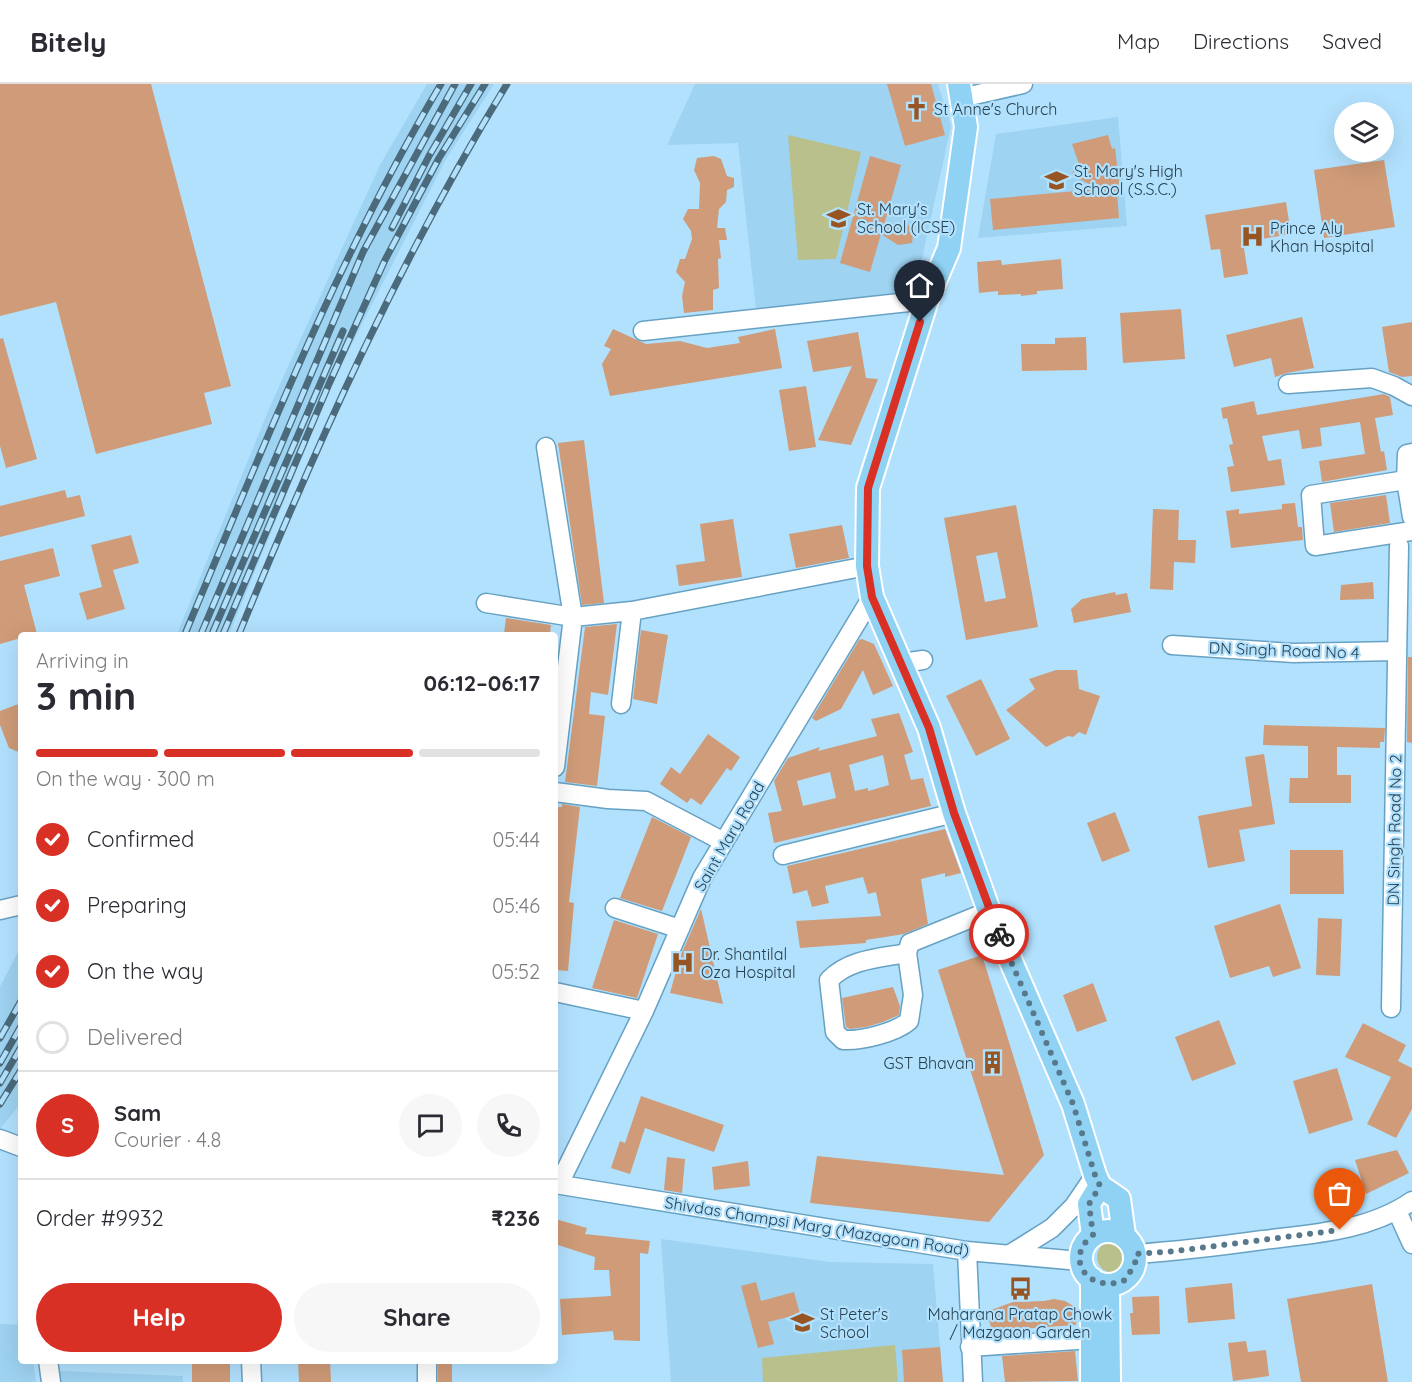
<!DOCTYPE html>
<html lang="en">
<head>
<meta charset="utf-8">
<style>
  :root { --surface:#fff; --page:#f7f7f7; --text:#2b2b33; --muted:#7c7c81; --line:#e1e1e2; --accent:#d93025 }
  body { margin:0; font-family:Quicksand,sans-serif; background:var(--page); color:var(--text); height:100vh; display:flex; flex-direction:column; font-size:22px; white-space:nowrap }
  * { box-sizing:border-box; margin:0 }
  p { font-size:20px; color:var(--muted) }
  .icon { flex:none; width:33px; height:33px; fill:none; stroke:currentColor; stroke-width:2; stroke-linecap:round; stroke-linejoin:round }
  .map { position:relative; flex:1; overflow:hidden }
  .details { position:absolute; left:18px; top:548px; width:540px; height:732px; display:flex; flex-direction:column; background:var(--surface); border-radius:6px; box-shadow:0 6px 24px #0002 }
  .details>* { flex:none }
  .buttons { position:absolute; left:1334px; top:18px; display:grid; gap:12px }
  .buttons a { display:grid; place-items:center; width:60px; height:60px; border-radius:50%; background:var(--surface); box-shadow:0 6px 24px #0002; font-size:30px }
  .pin { position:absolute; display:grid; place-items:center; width:51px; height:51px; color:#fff; margin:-62px -26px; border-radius:50% 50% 50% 0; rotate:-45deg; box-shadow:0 0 6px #0007 }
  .pin .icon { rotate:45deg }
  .courier { position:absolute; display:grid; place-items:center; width:60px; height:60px; margin:-30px; border:4px solid #d93025; border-radius:50%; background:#fff; color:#222; box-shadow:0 2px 8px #0007 }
  .summary em { font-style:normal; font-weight:700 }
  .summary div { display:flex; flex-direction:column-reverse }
  .summary { display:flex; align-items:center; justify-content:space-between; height:102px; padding:0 18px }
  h1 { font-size:39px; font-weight:700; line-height:45px }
  .bar { display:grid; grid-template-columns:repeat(4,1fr); gap:9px 6px; align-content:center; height:72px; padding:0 18px }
  .bar i { height:8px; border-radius:4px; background:var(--line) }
  .bar .on { background:var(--accent) }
  .bar p { grid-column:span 4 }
  .line { display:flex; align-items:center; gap:15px; padding:0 18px; border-top:2px solid var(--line) }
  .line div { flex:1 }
  .round { display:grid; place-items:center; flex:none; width:63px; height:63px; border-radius:32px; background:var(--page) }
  ol { padding:0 18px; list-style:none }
  li { display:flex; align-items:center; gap:18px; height:66px }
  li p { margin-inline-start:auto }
  li .icon { padding:6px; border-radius:50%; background:var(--accent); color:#fff; stroke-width:4 }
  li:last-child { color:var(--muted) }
  li i { width:33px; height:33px; border:3px solid var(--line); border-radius:50% }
  .button { display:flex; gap:12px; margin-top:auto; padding:12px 18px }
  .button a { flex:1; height:69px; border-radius:36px; background:var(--accent); color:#fff; font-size:24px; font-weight:700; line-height:69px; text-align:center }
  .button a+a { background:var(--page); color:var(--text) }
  header { display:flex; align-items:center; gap:36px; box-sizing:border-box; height:84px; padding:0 30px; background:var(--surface); border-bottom:2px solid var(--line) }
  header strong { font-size:28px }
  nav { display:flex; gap:33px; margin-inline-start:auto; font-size:21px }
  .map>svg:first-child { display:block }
</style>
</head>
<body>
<header>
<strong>Bitely</strong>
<nav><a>Map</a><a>Directions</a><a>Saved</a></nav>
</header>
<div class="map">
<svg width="1412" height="1298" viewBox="0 0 1412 1298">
  <rect width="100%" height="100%" fill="#b2e1fe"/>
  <!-- built -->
  <path fill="#9ed3f1" d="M427,0h67l-49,77 -109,214 -107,259h-52l94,-230 109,-239z
    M695,0h243l13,42 -36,165 -159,19 -18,-167 -71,2z
    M1118,33l9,109 -149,12 18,-104z
    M21,862v137l-4,7 4,7v6l-21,26v-142z
    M661,1155l169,23 103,2 10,118h-272z
    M0,1240l21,1v35l12,1 3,21h-36z
    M60,1287l123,5v6h-122z"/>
  <!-- green -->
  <path fill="#b9c08b" d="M788,51l73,17 -25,107 -38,1z
    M1097 1173a16 16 0 1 1 32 0a16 16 0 1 1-32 0Z
    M895,1261l3,37h-135l-1,-24z"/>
  <!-- building -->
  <path fill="#cf9b78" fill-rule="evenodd" d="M0,0h151l80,302 -27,7 8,31 -116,30 -40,-152 -56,14z
    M887,0h44l14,51 -40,11z
    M1108,51l4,14 3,-1 5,44 -3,1 2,25 -126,12 -3,-31 108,-10 -26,-14 2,-8 5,-3 -7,-20z
    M714,72l7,3 6,17 7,2v9l-7,3 -1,12 -7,7 -2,19h8l2,12h-8l2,18 -3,1 1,29 -6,2v20l-29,3 -2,-17 3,-14 -9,-10 4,-13h5l7,-20 -1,-8 -8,-12 5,-10h11l1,-26 -6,-13 3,-12z
    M870,72l31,9 -17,60 19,-3 11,7 -2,14 -14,2 -17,-11 -11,38 -30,-9z
    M1384,76l11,67 -71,11 -10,-68z
    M1286,118l5,32 -48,8 5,32 -24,4 -4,-29 -9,1 -6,-35z
    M1061,175l2,30 -26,2v3l-16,2v-2l-23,1v-4l-19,2 -2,-31 24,-2 1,5z
    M1181,225l4,50 -62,4 -3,-50z
    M1302,233l12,51 -27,5 -12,4 -4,-19 -37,9 -8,-32z
    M1412,238v54l-10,1 -13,-5 -7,-45z
    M613,245l33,15 34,-3 27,7 33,-5 -2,-6 37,-8 7,39 -172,28 -8,-32 9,-15 -7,-3z
    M858,248l8,46 12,1 -27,66 -33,-5 34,-74 -39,6 -6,-31z
    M1086,253l1,33 -65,1 -1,-27h34v-6z
    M3,254l34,121 -31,9 -6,-22v-107z
    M806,302l10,61 -27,4 -10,-61z
    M1384,310l6,3 3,18 -18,3 6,34 3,-1 3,19 -65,12 -3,-21 46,-7 -5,-32 -40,6 2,18 -20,3 -3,-19 -37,6 6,25 13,-2 4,26 -54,7 -4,-25 7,-1 -5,-21 4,-1 -6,-26 -4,1 -2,-11 33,-7 3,14z
    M584,356l20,163 -22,2 -24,-162z
    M65,406l2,8 13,-3 5,21 -85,21v-31z
    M1386,411l4,28 -56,9 -4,-29z
    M1295,419l3,24h4l1,13 -72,8 -5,-37 13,-2v5l43,-5v-5z
    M1016,421l22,122 -72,13 -22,-122zM997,468l9,46 -21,4 -9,-46z
    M1153,425l26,1 -1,30h18l-1,23 -21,-1 -1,28 -23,-1z
    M733,435l9,58 -63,9 -3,-21 29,-4 -5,-37z
    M842,441l7,33 -53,10 -7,-34z
    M131,451l8,28 -26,7 12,39 -38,11 -8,-27 23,-6 -11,-42z
    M53,464l7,28 -36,9 13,49h-16v4l-21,6v-83z
    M1373,498l1,17 -34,1 1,-15z
    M1115,508l1,3 11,-2 4,19 -57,11 -3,-14 11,-10z
    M506,534l45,7 -1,9h-46z
    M617,540l-9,71 -17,-3 -2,22 16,2 -8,70 -32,-4 20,-155z
    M641,546l27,5 -11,69 -24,-5z
    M862,555l12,5 19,42 -20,9 -10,-25 -22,39 -25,12 -4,-3 47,-78z
    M1408,573h4v86l-5,-1z
    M1056,586h21l2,19 21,7 -14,39 -7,-3 -6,5 -5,-1 -22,11 -40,-37 29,-21 -6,-10z
    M981,595l29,60 -34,17 -30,-60z
    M21,619v50l-12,-5 -9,-23v-14z
    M899,629l14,39 -9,3 7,25 12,-2 8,28 -157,37 -6,-30 14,-2 -8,-30 14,-23 32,-11 -2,4 59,-15 -6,-17zM883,671l6,30 -21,6v-3l-13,3 -6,-26zM830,688l6,26 -33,8 -6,-25z
    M1264,641l121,3 -1,14h-4v6l-43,-1v28h14v28h-62l1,-25h18v-32l-45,-1z
    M708,650l32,23 -9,14 -4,-3 -26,37 -10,-7 -4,5 -27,-19 11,-17 9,7z
    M1264,670l11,70 -36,6 6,31 -37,7 -10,-52 54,-10 -7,-49z
    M562,720l18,3 -11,95 5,1 -6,68 -13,-1v-163h7z
    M1115,728l15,39 -28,11 -15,-39z
    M652,733l39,20 -29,74 -42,-13z
    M945,745l16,44 -16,4v-4l-24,6 7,45 -24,10 -38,6v3l-66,5 -4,-27 85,-5 -5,-24 -8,2 -5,-17 -38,9 4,17 -17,4 -5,-17 -14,4 -6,-28z
    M1290,766h53l1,44h-54z
    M1280,820l21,64 -28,9 -4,-11 -39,12 -16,-52z
    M701,825l22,95 -53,-11 10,-36z
    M1318,834l24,1 -2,57 -24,-1z
    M614,836l44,14 -21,64 -45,-10z
    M982,871l62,200 -55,67 -179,-19 7,-47 187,19 -66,-205z
    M1093,899l14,38 -30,11 -14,-37z
    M893,903l7,19 -1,9 -16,7 -17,5 -16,2 -4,-2 -4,-29z
    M1219,936l17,44 -44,17 -17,-44z
    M1363,939l43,22 -8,16 14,7v41l-16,29 -29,-14 24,-47 -46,-20z
    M1337,984l16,52 -44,14 -16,-53z
    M641,1012l83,29 -10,27 -69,-24 -15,46 -19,-6 9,-27 5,2z
    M1397,1066l12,23 -43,21 -11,-34z
    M667,1073l18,2 -3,34 -18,-3z
    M748,1077l2,25 -36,4 -2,-23z
    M555,1135l32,9 -2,6 65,7 -2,13 -8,-1v88l-26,-1 -1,-9 -51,4 -2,-36 51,-3 -2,-26h-15l1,-13 -40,-13z
    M756,1198l5,19 33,-9 6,22 -32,8 6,22 -16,4 -17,-62z
    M1232,1199l3,36 -47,4 -3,-35z
    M1372,1200l16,98h-87l-14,-83z
    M1159,1212l1,38 -28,1 -2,-22h3l-1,-16z
    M1054,1215l11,2 10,6 2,11 -1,7 -84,6 -3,-11 2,-10 22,-8 31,-1z
    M1246,1257l2,11 18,-2 3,26 -36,5 -5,-38z
    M940,1263l3,35h-39l-2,-32z
    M1075,1267l3,30 -73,1 -3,-26z
    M192,1276h38v22h-38z
    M298,1276h32l1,22h-32z
    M438,1276h14v22h-14z"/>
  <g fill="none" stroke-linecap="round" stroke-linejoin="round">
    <defs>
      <path id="minor" d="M961,14l62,-14
        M643,247l284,-31
        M1288,300l84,-6 22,8 18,10
        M546,363l27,170 -18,150
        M1412,369l-5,1 -1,26 6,37
        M1406,396l-95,15 4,51 97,-15
        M486,519l87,14 59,-6 235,-45
        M1172,561l121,8 104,-2
        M902,579l21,-3
        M621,620l11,-93
        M555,708l53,7 38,2 78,41
        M783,771l171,-42
        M615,824l65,21
        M0,826l21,-5
        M907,869c-27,5 -58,6 -78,27l6,52 8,8c18,1 52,-7 66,-19l4,-26 -6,-42 3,-10 79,-32
        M555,908l89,19
        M1391,924l8,-462
        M0,1055l21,8
        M555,1100l412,67 113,10
        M559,1100l85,-173 58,-133 170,-281
        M1397,1127l15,33
        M967,1167l6,131
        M1012,1169l40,-25 22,-22 19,-28
        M1135,1170c43,-3 85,-8 128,-14 50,-6 106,-9 149,-39
        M970,1263l122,-8
        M48,1276l3,22
        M251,1276l1,22
        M427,1298v-22"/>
      <path id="major" d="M959,0l7,43 -17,121 -22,52 -59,188 -1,78 5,31 57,131 25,85 35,98 84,193 22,71 5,11 19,13 5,36
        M1081 1174a27 27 0 1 1 54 0a27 27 0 1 1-54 0Z
        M1093,1151l-4,-31 11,-18
        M1092,1195v103
        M1108,1201l1,97"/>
    </defs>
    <!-- minor casing -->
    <use href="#minor" stroke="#67a2c3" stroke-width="21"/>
    <!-- major casing -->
    <use href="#major" stroke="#fff" stroke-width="26"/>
    <!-- minor -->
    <use href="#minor" stroke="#fff" stroke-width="18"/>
    <!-- major -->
    <use href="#major" stroke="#90d2f3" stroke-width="22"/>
    <defs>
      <path id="rail" d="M392,144l37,-72 42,-72
        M185,550c78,-186 152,-376 256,-550
        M201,550l162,-382 92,-168
        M212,550l131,-303
        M223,550l106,-250 56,-124 54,-102 46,-74
        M239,550c77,-189 161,-375 268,-550
        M0,954l21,-37
        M0,979l21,-37
        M0,999l21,-36
        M0,1020l21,-34"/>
    </defs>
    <!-- rail casing -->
    <use href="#rail" stroke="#4b6a7b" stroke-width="7"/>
    <!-- rail -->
    <use href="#rail" stroke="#b2e1fe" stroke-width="4.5" stroke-dasharray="14" stroke-linecap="butt"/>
  </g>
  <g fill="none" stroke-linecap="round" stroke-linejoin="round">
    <!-- done -->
    <path stroke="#58788c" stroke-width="6" stroke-dasharray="0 10.8" d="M999,850l74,170 22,71 5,11 -11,18 4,31c-31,24 -3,60 32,45l10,-16 1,-10 40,-3 164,-21"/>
    <!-- route -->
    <path stroke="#d93025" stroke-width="8" d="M920,238l-52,166 -1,78 5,31 57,131 25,85 45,121"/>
  </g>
  <!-- icons -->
  <defs>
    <symbol id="church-bare" viewBox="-9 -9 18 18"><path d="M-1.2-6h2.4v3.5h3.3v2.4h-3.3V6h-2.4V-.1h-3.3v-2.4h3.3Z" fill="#975523" stroke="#b2e1fe" stroke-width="2.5" paint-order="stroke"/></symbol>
    <symbol id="school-bare" viewBox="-9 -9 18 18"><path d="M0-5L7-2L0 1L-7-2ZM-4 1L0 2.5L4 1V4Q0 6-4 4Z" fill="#975523" stroke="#b2e1fe" stroke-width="2.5" paint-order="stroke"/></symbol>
    <symbol id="hospital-bare" viewBox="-9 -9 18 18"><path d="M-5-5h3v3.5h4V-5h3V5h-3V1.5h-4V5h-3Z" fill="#975523" stroke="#b2e1fe" stroke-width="2.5" paint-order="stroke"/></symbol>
    <symbol id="building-bare" viewBox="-9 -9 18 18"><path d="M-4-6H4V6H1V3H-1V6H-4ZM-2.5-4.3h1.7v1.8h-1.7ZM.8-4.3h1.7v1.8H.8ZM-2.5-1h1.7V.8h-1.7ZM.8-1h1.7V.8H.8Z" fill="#975523" stroke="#b2e1fe" stroke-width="2.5" paint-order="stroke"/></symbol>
    <symbol id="bus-bare" viewBox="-9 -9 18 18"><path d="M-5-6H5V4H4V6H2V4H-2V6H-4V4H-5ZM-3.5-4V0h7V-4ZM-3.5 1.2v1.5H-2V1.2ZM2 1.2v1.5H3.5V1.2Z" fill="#975523" stroke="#b2e1fe" stroke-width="2.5" paint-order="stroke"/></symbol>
  </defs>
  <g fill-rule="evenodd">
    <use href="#church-bare" x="900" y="8" width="33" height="33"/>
    <use href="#school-bare" x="1040" y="80" width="33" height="33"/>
    <use href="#school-bare" x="822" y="118" width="33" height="33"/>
    <use href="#hospital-bare" x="1236" y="136" width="33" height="33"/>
    <use href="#hospital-bare" x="666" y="862" width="33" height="33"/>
    <use href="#building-bare" x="976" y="962" width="33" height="33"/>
    <use href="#bus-bare" x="1004" y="1188" width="33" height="33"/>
    <use href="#school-bare" x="786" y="1222" width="33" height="33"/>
  </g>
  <g text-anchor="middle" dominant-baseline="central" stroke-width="4.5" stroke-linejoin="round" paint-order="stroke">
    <!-- poi labels -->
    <g font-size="16" fill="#27404e" stroke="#b2e1fe" text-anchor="start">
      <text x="934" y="25">St Anne's Church</text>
      <text x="1074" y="87">St. Mary's High<tspan x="1074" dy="18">School (S.S.C.)</tspan></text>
      <text x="857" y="125">St. Mary's<tspan x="857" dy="18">School (ICSE)</tspan></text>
      <text x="1270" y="144">Prince Aly<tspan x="1270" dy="18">Khan Hospital</tspan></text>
      <text x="701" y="870">Dr. Shantilal<tspan x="701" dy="18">Oza Hospital</tspan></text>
      <text x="974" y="979" text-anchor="end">GST Bhavan</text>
      <text x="820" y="1230">St Peter's<tspan x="820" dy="18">School</tspan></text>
      <text x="1020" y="1230" text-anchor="middle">Maharana Pratap Chowk<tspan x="1020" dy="18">/ Mazgaon Garden</tspan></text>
    </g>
    <!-- street labels -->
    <g font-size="16" fill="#27404e" stroke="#b2e1fe">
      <text transform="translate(1284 566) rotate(2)">DN Singh Road No 4</text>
      <text transform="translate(1394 746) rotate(-89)">DN Singh Road No 2</text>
      <text transform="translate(729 752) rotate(-60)">Saint Mary Road</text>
      <text transform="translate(817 1142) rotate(9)">Shivdas Champsi Marg (Mazagoan Road)</text>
    </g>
  </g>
</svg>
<div class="buttons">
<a><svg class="icon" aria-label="layers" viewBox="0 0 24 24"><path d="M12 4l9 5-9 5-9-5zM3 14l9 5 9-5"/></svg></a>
</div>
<div class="pin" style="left:1340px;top:1146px;background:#ea580c"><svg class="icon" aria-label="bag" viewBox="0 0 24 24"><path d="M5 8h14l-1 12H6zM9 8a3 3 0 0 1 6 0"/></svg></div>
<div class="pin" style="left:920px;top:238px;background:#1f2937"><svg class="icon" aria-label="home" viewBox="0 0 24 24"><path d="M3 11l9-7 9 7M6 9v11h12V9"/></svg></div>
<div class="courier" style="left:999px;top:850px"><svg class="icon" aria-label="bike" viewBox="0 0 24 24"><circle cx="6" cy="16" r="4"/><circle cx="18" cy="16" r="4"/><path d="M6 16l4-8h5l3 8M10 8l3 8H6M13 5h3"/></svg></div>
<section class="details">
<div class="summary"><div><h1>3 min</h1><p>Arriving in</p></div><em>06:12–06:17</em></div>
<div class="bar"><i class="on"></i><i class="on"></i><i class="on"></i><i></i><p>On the way · 300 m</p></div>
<ol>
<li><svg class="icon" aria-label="check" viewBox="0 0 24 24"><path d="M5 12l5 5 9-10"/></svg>Confirmed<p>05:44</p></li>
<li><svg class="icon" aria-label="check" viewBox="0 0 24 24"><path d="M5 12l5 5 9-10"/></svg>Preparing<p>05:46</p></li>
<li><svg class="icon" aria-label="check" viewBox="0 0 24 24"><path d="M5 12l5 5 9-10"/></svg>On the way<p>05:52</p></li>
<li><i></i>Delivered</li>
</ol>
<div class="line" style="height:108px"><b class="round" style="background:var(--accent);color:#fff">S</b><div><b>Sam</b><p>Courier · 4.8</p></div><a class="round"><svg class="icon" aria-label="chat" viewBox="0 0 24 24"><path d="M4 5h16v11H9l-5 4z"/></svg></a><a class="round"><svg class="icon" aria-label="phone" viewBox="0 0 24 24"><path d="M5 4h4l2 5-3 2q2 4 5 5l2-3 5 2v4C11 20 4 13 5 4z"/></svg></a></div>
<div class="line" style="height:78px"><div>Order #9932</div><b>₹236</b></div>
<div class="button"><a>Help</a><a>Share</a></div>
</section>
</div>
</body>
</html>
